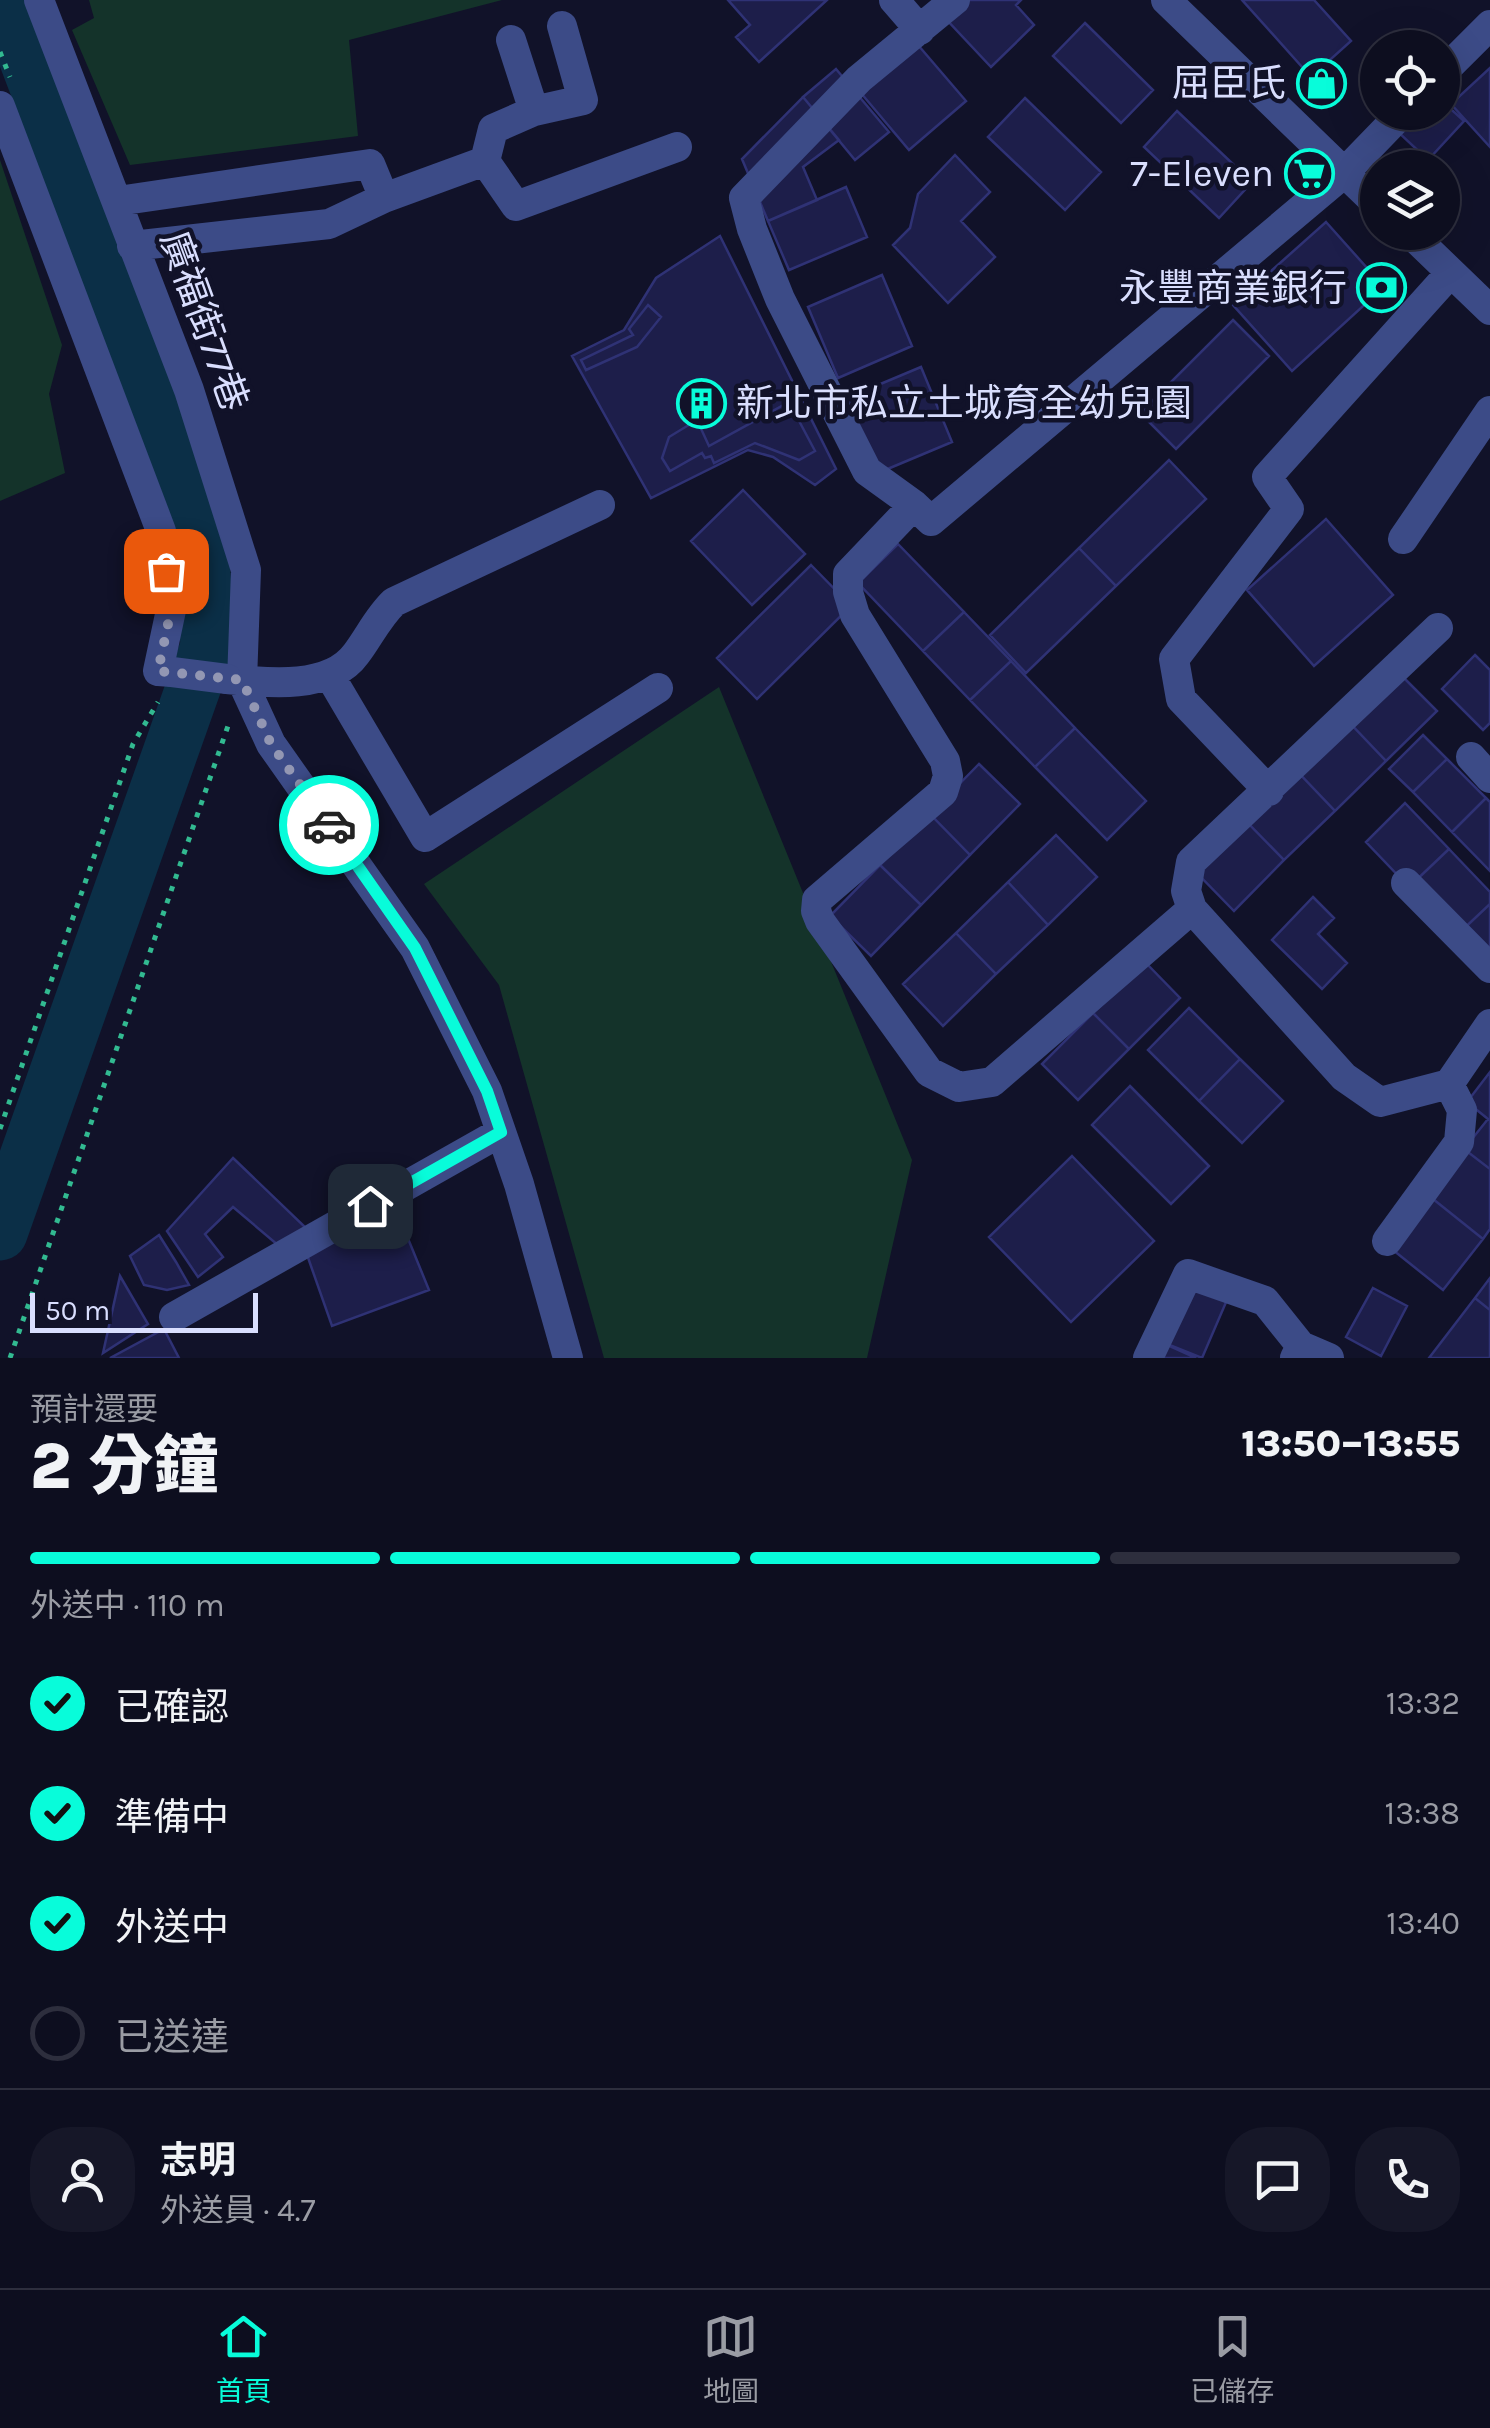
<!DOCTYPE html>
<html lang="zh-TW">
<head>
<meta charset="utf-8">
<style>
  :root { --surface:#0d0e1f; --page:#161728; --text:#f1f3f6; --muted:#9a9ca4; --line:#2d2e3d; --accent:#08fcda }
  body { margin:0; font-family:Karla,"Noto Sans TC",sans-serif; background:var(--page); color:var(--text); height:100vh; display:flex; flex-direction:column; font-size:38px; white-space:nowrap }
  * { box-sizing:border-box; margin:0 }
  p { font-size:32px; color:var(--muted) }
  .icon { flex:none; width:55px; height:55px; fill:none; stroke:currentColor; stroke-width:2; stroke-linecap:round; stroke-linejoin:round }
  .map { position:relative; height:1358px; overflow:hidden }
  .details { display:flex; flex-direction:column; background:var(--surface); flex:1 }
  .details>* { flex:none }
  .controls { position:absolute; left:1360px; top:30px; display:grid; gap:20px }
  .controls a { display:grid; place-items:center; width:100px; height:100px; border-radius:50%; background:var(--surface); box-shadow:0 10px 40px #0002,0 0 0 2px var(--line); font-size:50px }
  .scale { position:absolute; left:30px; bottom:25px; width:228px; box-sizing:border-box; padding-left:10px; border:5px solid #d9defe; border-top:0; font-size:28px; line-height:35px; white-space:nowrap; color:#d9defe; -webkit-text-stroke:8px #111229; paint-order:stroke }
  .pin { position:absolute; display:grid; place-items:center; width:85px; height:85px; color:#fff; margin:-42px; border-radius:20px; box-shadow:0 5px 15px #0006 }
  .courier { position:absolute; display:grid; place-items:center; width:100px; height:100px; margin:-50px; border:8px solid #08fcda; border-radius:50%; background:#fff; color:#222; box-shadow:0 2px 12px #0007 }
  .overview em { font-style:normal; font-weight:800 }
  .overview div { display:flex; flex-direction:column-reverse }
  .overview { display:flex; align-items:center; justify-content:space-between; height:170px; padding:0 30px }
  h1 { font-size:65px; font-weight:800; line-height:75px }
  .bar { display:grid; grid-template-columns:repeat(4,1fr); gap:15px 10px; align-content:center; height:120px; padding:0 30px }
  .bar i { height:12px; border-radius:8px; background:var(--line) }
  .bar .active { background:var(--accent) }
  .bar p { grid-column:span 4 }
  .line { display:flex; align-items:center; gap:25px; padding:0 30px; border-top:2px solid var(--line) }
  .line div { flex:1 }
  .round { display:grid; place-items:center; flex:none; width:105px; height:105px; border-radius:40px; background:var(--page) }
  ol { padding:0 30px; list-style:none }
  li { display:flex; align-items:center; gap:30px; height:110px }
  li p { margin-inline-start:auto }
  li .icon { padding:10px; border-radius:50%; background:var(--accent); color:#111; stroke-width:4 }
  li:last-child { color:var(--muted) }
  li i { width:55px; height:55px; border:5px solid var(--line); border-radius:50% }
  .dock { display:flex; justify-content:space-around; align-items:center; height:140px; border-top:2px solid var(--line); background:var(--surface); font-size:28px; color:var(--muted) }
  .dock a { display:grid; justify-items:center; gap:5px }
  .dock .active { color:var(--accent) }
  .map>svg:first-child { display:block }
</style>
</head>
<body>
<div class="map">
<svg width="1490" height="1358" viewBox="0 0 1490 1358">
  <rect width="100%" height="100%" fill="#111229"/>
  <!-- garden -->
  <path fill="#14332a" d="M89,0h413l-153,40 9,96 -228,29 -58,-135 22,-12z
    M0,160l62,185 -13,49 16,79 -65,28z
    M719,687l193,473 -45,198h-263l-105,-373 -75,-101z"/>
  <g fill="none" stroke-linecap="round" stroke-linejoin="round">
    <!-- river -->
    <path stroke="#0b2f47" stroke-width="55" d="M0,1233l208,-587 -9,-133 -195,-513"/>
  </g>
  <!-- building -->
  <path fill="#1d1e4a" stroke="#2f3275" stroke-width="2.5" d="M728,0h99l-68,62 -23,-25 14,-12z
    M966,0h55l-5,5 18,20 -43,42 -45,-48z
    M1242,0h72l37,41 -40,36z
    M1085,23l68,67 -32,33 -68,-67z
    M912,38l54,63 -57,49 -54,-64z
    M1490,68v79l-39,-43z
    M836,69l53,63 -34,28 -52,-63z
    M803,97l36,43 -36,27 14,33 -49,21 -26,-62z
    M1025,98l76,74 -36,38 -77,-73z
    M1442,101l22,20 -36,39 -46,-43 4,-5h56z
    M1177,111l75,71 -33,36 -75,-71z
    M955,155l35,37 -29,29 34,36 -47,46 -55,-58 17,-17 8,-34z
    M846,187l21,50 -78,33 -21,-49z
    M1326,222l58,65 -92,84 -59,-66z
    M720,236l116,233 -21,16 -42,-28 -25,-7 -97,48 -79,-142 52,-26 32,-52z
    M882,275l30,71 -74,32 -30,-71z
    M648,305l13,12 -24,30 -51,23 -5,-10 52,-25 -4,-6z
    M1233,320l36,36 -93,93 -36,-36z
    M921,367l31,75 -74,31 -31,-75z
    M789,402l26,49 -16,9 -44,-17 -41,20 -3,-7 -6,2 -3,-5 -32,18 -8,-13 7,-21 28,-17 12,26z
    M1169,460l37,39 -90,87 -37,-38z
    M743,490l62,64 -53,51 -61,-64z
    M1326,519l67,76 -79,71 -67,-76z
    M898,544l66,68 -41,39 -65,-68z
    M1079,548l37,38 -90,87 -36,-38z
    M811,565l40,41 -94,93 -40,-41z
    M964,612l47,49 -41,39 -47,-49z
    M1475,655l15,15v53l-7,7 -41,-41z
    M1011,661l64,67 -40,39 -65,-67z
    M1397,671l40,40 -51,50 -39,-41z
    M1347,720l39,41 -51,50 -39,-41z
    M1075,728l71,73 -39,39 -72,-73z
    M1423,735l24,24 -34,33 -24,-23z
    M1447,759l39,39 -34,34 -39,-40z
    M979,764l41,40 -50,51 -40,-41z
    M1296,770l39,41 -51,49 -39,-40z
    M1486,798l4,4v69l-38,-39z
    M1405,803l44,46 -40,38 -43,-45z
    M930,814l40,41 -49,50 -41,-40z
    M1245,820l39,40 -50,51 -40,-41z
    M1056,835l41,42 -49,48 -40,-43z
    M1449,849l41,43v12l-34,32 -47,-49z
    M880,865l41,40 -50,51 -41,-40z
    M1008,882l40,43 -52,49 -40,-41z
    M1313,897l21,21 -16,16 29,29 -25,26 -50,-49z
    M1490,904v48l-34,-16z
    M956,933l40,41 -53,52 -40,-42z
    M1145,962l35,36 -51,51 -36,-36z
    M1189,1008l51,51 -41,42 -51,-51z
    M1093,1013l36,36 -51,51 -36,-36z
    M1240,1059l43,42 -41,42 -43,-42z
    M1490,1072v97l-26,-20 24,-30 -21,-17z
    M1130,1086l79,80 -38,38 -79,-79z
    M1464,1149l26,20v60l-7,10 -55,-44z
    M1072,1156l82,85 -83,81 -82,-85z
    M233,1158l73,70 -21,23 -52,-44 -28,27 18,23 -25,20 -31,-46z
    M1428,1195l55,44 -40,51 -55,-44z
    M398,1214l31,76 -97,36 -27,-77z
    M159,1235l17,27 13,23 -22,5 -23,-5 -14,-29z
    M1181,1272l49,21 -28,65 -50,-20z
    M120,1276l28,48 -45,29z
    M1490,1278v32l-15,-12z
    M1373,1288l34,18 -26,50 -35,-19z
    M1475,1298l15,12v48h-61z
    M164,1329l15,29h-69z
    M1152,1338l44,20h-53z"/>
  <g fill="none" stroke-linecap="round" stroke-linejoin="round">
    <!-- path -->
    <path stroke="#32ba91" stroke-width="5" stroke-dasharray="5 8" stroke-linecap="butt" d="M0,52l10,25
      M0,1129l133,-385 25,-42
      M10,1358l219,-635"/>
    <!-- minor -->
    <path stroke="#3c4b87" stroke-width="30" d="M39,0l150,390 57,180 -4,111 29,63 144,204 72,143 32,93 49,174
      M894,0l26,30
      M955,0l-96,79 -115,119 8,31 28,70 87,172 47,34 17,16 412,-347 60,-62
      M1166,0l212,205
      M1442,73l48,-48
      M0,106l161,425 10,79 -13,61 14,1
      M534,111l49,-11 -21,-74
      M485,161l8,-32 41,-18 -23,-71
      M118,201l252,-37 14,34 101,-37 31,45 161,-59
      M1409,232l81,78
      M132,246l197,-22 55,-26
      M914,505l-66,69v18l7,23 90,146 3,15 -5,16 -126,108 -1,11 4,10 109,151 30,15 33,-5 200,-173
      M1403,539l87,-128
      M1438,628l-247,234 -5,29 6,18 152,168 36,25 69,-18
      M330,676l95,161 233,-149
      M227,679c40,4 103,11 129,-25 13,-17 22,-37 38,-52l206,-97
      M1471,757l19,21
      M1269,791l-88,-92 -7,-40 115,-150 -22,-32 178,-198
      M1406,883l84,85
      M1387,1241l72,-99 3,-32 -13,-26 41,-60
      M174,1317l327,-185
      M1148,1358l40,-84 77,27 36,45
      M1295,1358l6,-12 28,12"/>
    <!-- minor-bridge -->
    <path stroke="#3c4b87" stroke-width="30" d="M172,672l55,7"/>
  </g>
  <g fill="none" stroke-linecap="round" stroke-linejoin="round">
    <!-- done -->
    <path stroke="#9397b3" stroke-width="10" stroke-dasharray="0 18" d="M166,571l5,39 -13,61 84,9 29,64 58,81"/>
    <!-- route -->
    <path stroke="#08fcda" stroke-width="12" d="M329,825l86,123 72,143 14,41 -131,74"/>
  </g>
  <!-- icons -->
  <defs>
    <symbol id="shop-ring" viewBox="-11 -11 22 22"><circle r="9.5" fill="#111229" stroke="#08fcda" stroke-width="1.5"/><path d="M-5-2.5h2.3a2.7 3.5 0 0 1 5.4 0H5L5.5 6h-11ZM-1.5-2.5h3a1.5 2.3 0 0 0-3 0Z" fill="#08fcda"/></symbol>
    <symbol id="supermarket-ring" viewBox="-11 -11 22 22"><circle r="9.5" fill="#111229" stroke="#08fcda" stroke-width="1.5"/><path d="M-6-5.5h2.5l.6 2H6L4.5 2H-2.5L-4.4-4H-6ZM-1.5 3.2a1.3 1.3 0 1 0 .1 0ZM3 3.2a1.3 1.3 0 1 0 .1 0Z" fill="#08fcda"/></symbol>
    <symbol id="bank-ring" viewBox="-11 -11 22 22"><circle r="9.5" fill="#111229" stroke="#08fcda" stroke-width="1.5"/><path d="M-6-4H6V4H-6ZM0-2.3a2.3 2.3 0 1 0 0 4.6a2.3 2.3 0 1 0 0-4.6Z" fill="#08fcda"/></symbol>
    <symbol id="building-ring" viewBox="-11 -11 22 22"><circle r="9.5" fill="#111229" stroke="#08fcda" stroke-width="1.5"/><path d="M-4-6H4V6H1V3H-1V6H-4ZM-2.5-4.3h1.7v1.8h-1.7ZM.8-4.3h1.7v1.8H.8ZM-2.5-1h1.7V.8h-1.7ZM.8-1h1.7V.8H.8Z" fill="#08fcda"/></symbol>
  </defs>
  <g fill-rule="evenodd">
    <use href="#shop-ring" x="1294" y="56" width="55" height="55"/>
    <use href="#supermarket-ring" x="1282" y="146" width="55" height="55"/>
    <use href="#bank-ring" x="1354" y="260" width="55" height="55"/>
    <use href="#building-ring" x="674" y="376" width="55" height="55"/>
  </g>
  <g text-anchor="middle" dominant-baseline="central" stroke-width="9" stroke-linejoin="round" paint-order="stroke">
    <!-- poi labels -->
    <g font-size="38" fill="#d9defe" stroke="#111229" text-anchor="end">
      <text x="1286" y="83">屈臣氏</text>
      <text x="1274" y="173">7-Eleven</text>
      <text x="1347" y="288">永豐商業銀行</text>
      <text x="736" y="403" text-anchor="start">新北市私立土城育全幼兒園</text>
    </g>
    <!-- street labels -->
    <g font-size="38" fill="#d9defe" stroke="#111229">
      <text transform="translate(204 321) rotate(70)">廣福街77巷</text>
    </g>
  </g>
</svg>
<div class="controls">
<a><svg class="icon" aria-label="locate" viewBox="0 0 24 24"><circle cx="12" cy="12" r="6"/><path d="M12 2v4M12 18v4M2 12h4M18 12h4"/></svg></a>
<a><svg class="icon" aria-label="layers" viewBox="0 0 24 24"><path d="M12 4l9 5-9 5-9-5zM3 14l9 5 9-5"/></svg></a>
</div>
<div class="scale">50 m</div>
<div class="pin" style="left:166px;top:571px;background:#ea580c"><svg class="icon" aria-label="bag" viewBox="0 0 24 24"><path d="M5 8h14l-1 12H6zM9 8a3 3 0 0 1 6 0"/></svg></div>
<div class="pin" style="left:370px;top:1206px;background:#1f2937"><svg class="icon" aria-label="home" viewBox="0 0 24 24"><path d="M3 11l9-7 9 7M6 9v11h12V9"/></svg></div>
<div class="courier" style="left:329px;top:825px"><svg class="icon" aria-label="car" viewBox="0 0 24 24"><path d="M5 17H2v-5l4-1 3-4h7l3 4 3 1v5h-3M9 17h6M6 11h13"/><circle cx="7" cy="17" r="2"/><circle cx="17" cy="17" r="2"/></svg></div>
</div>
<section class="details">
<div class="overview"><div><h1>2 分鐘</h1><p>預計還要</p></div><em>13:50–13:55</em></div>
<div class="bar"><i class="active"></i><i class="active"></i><i class="active"></i><i></i><p>外送中 · 110 m</p></div>
<ol>
<li><svg class="icon" aria-label="check" viewBox="0 0 24 24"><path d="M5 12l5 5 9-10"/></svg>已確認<p>13:32</p></li>
<li><svg class="icon" aria-label="check" viewBox="0 0 24 24"><path d="M5 12l5 5 9-10"/></svg>準備中<p>13:38</p></li>
<li><svg class="icon" aria-label="check" viewBox="0 0 24 24"><path d="M5 12l5 5 9-10"/></svg>外送中<p>13:40</p></li>
<li><i></i>已送達</li>
</ol>
<div class="line" style="height:180px"><a class="round"><svg class="icon" aria-label="person" viewBox="0 0 24 24"><circle cx="12" cy="8" r="4"/><path d="M4 21q1-7 8-7t8 7"/></svg></a><div><b>志明</b><p>外送員 · 4.7</p></div><a class="round"><svg class="icon" aria-label="chat" viewBox="0 0 24 24"><path d="M4 5h16v11H9l-5 4z"/></svg></a><a class="round"><svg class="icon" aria-label="phone" viewBox="0 0 24 24"><path d="M5 4h4l2 5-3 2q2 4 5 5l2-3 5 2v4C11 20 4 13 5 4z"/></svg></a></div>
</section>
<nav class="dock">
<a class="active"><svg class="icon" aria-label="home" viewBox="0 0 24 24"><path d="M3 11l9-7 9 7M6 9v11h12V9"/></svg>首頁</a>
<a><svg class="icon" aria-label="map" viewBox="0 0 24 24"><path d="M3 6l6-2 6 2 6-2v14l-6 2-6-2-6 2zM9 4v14M15 6v14"/></svg>地圖</a>
<a><svg class="icon" aria-label="saved" viewBox="0 0 24 24"><path d="M7 4h10v16l-5-4-5 4z"/></svg>已儲存</a>
</nav>
</body>
</html>
